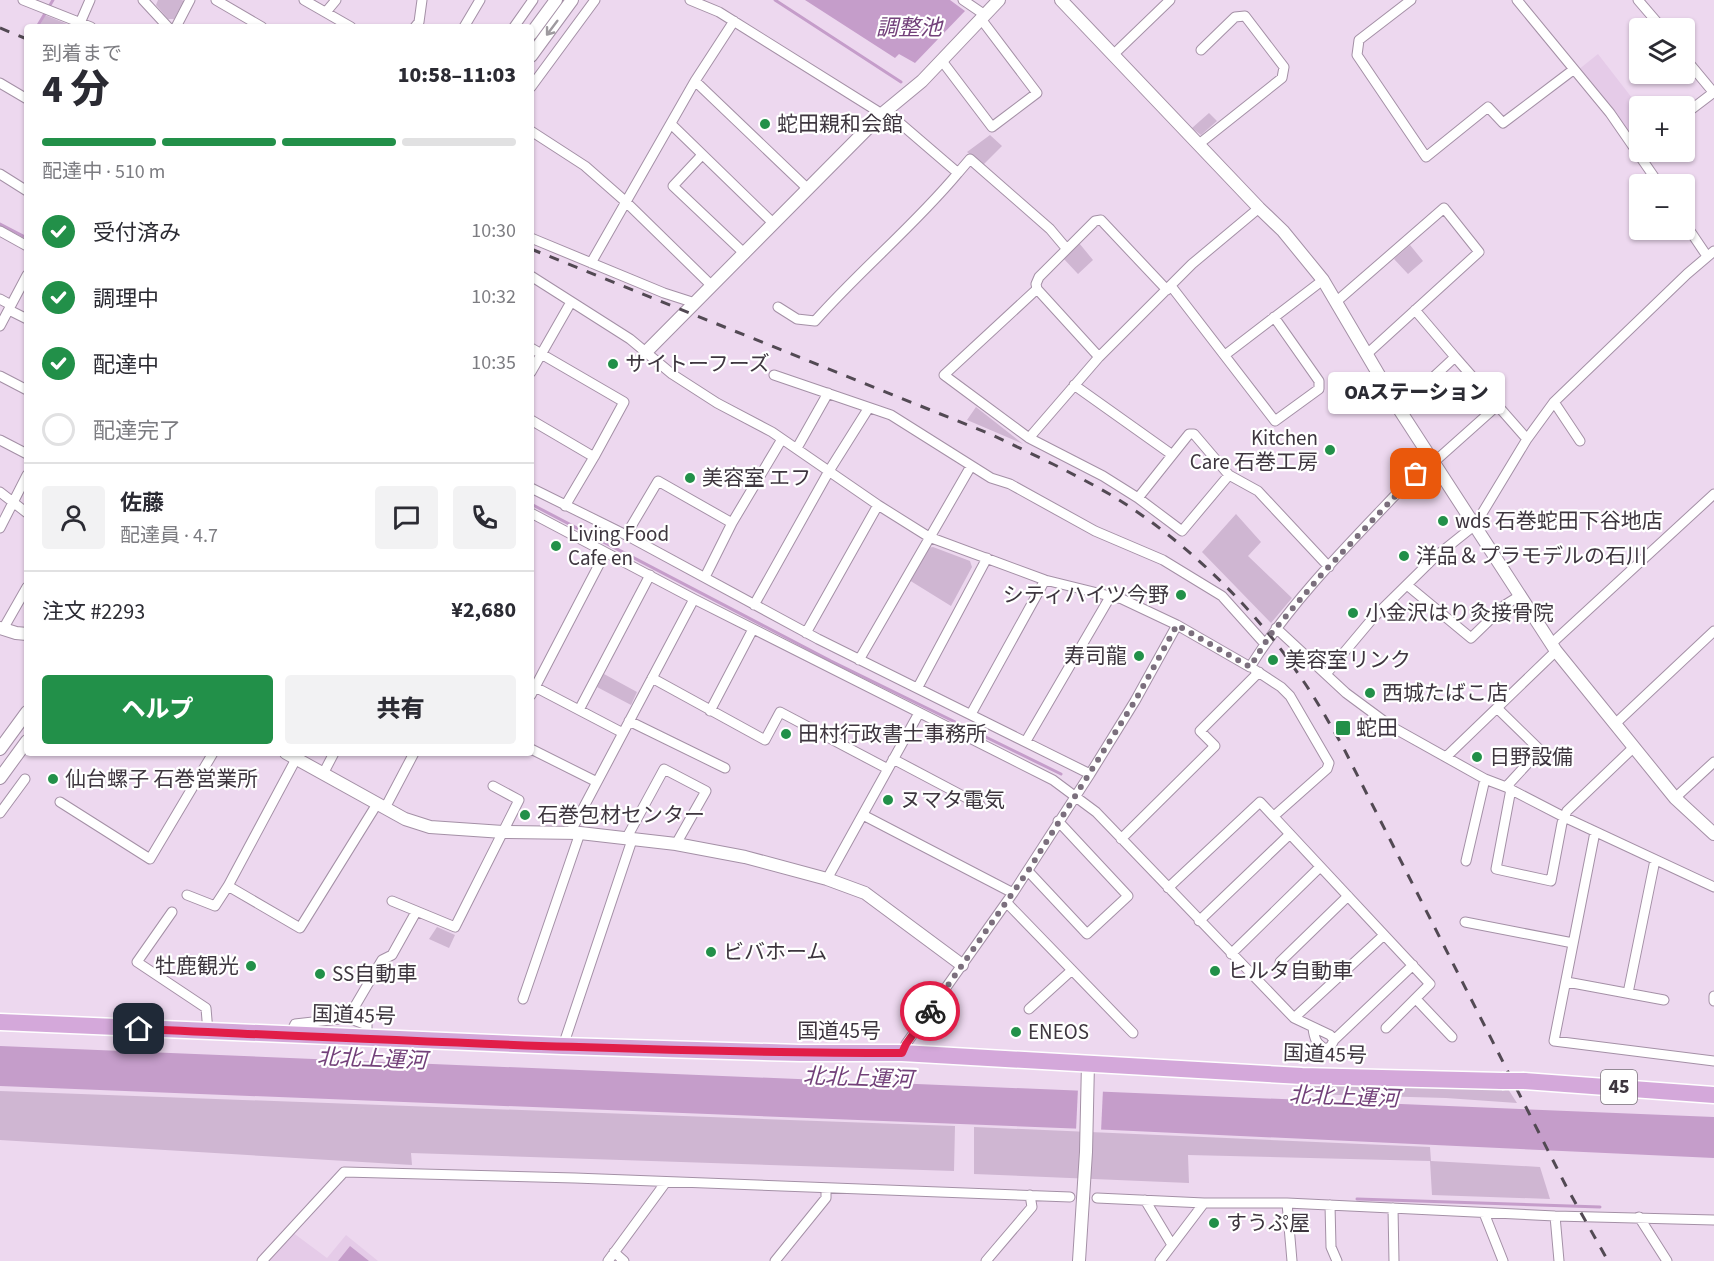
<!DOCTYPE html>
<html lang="ja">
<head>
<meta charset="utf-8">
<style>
  :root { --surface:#fff; --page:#f2f2f3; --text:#2b2b33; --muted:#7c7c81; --line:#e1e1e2; --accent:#229049 }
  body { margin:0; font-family:"Source Sans 3","Noto Sans JP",sans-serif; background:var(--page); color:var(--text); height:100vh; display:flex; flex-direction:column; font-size:22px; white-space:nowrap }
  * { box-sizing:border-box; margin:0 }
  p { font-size:20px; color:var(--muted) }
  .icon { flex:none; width:33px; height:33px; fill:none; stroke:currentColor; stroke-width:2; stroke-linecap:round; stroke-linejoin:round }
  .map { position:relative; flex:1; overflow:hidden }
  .drawer { position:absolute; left:24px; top:24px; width:510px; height:732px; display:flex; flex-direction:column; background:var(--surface); border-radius:6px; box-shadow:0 2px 4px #0004 }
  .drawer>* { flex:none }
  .tools { position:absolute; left:1629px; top:18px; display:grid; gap:12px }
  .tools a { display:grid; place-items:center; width:66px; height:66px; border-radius:6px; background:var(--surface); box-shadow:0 2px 4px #0004; font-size:30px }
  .pin { position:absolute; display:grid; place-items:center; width:51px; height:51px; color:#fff; margin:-26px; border-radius:12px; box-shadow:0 3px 9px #0006 }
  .courier { position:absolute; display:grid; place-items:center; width:60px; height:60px; margin:-30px; border:4px solid #e11d48; border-radius:50%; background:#fff; color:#222; box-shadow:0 2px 8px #0007 }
  .bubble { position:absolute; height:42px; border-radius:6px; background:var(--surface); box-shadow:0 2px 4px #0004; font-size:20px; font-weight:800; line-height:42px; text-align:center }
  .summary em { font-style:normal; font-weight:800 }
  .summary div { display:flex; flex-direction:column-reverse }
  .summary { display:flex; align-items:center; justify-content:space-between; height:102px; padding:0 18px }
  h1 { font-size:39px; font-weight:800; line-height:45px }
  .bar { display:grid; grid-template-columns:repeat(4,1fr); gap:9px 6px; align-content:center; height:72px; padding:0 18px }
  .bar i { height:8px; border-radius:4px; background:var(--line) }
  .bar .current { background:var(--accent) }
  .bar p { grid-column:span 4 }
  .line { display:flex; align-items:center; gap:15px; padding:0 18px; border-top:2px solid var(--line) }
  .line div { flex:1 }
  .round { display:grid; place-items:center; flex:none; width:63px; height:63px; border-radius:6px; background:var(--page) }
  ol { padding:0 18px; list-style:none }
  li { display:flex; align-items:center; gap:18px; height:66px }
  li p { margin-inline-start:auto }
  li .icon { padding:6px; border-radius:50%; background:var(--accent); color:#fff; stroke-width:4 }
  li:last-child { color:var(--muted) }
  li i { width:33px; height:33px; border:3px solid var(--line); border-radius:50% }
  .primary-button { display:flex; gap:12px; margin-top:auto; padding:12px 18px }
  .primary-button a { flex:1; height:69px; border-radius:6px; background:var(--accent); color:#fff; font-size:24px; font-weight:800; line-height:69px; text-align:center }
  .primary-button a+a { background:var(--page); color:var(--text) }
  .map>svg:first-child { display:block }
</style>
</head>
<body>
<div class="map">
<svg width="1714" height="1261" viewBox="0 0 1714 1261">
  <rect width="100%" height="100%" fill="#edd8ef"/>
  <!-- built -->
  <path fill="#e5cbe8" d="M1598,54l41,53v40l-61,-77z
    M292,1232l35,26 19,-23 32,26h-112z"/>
  <!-- green -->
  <path fill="#cfb6d2" d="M158,0h24l2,1 -10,18h-6l-12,-14z
    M45,15l22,9 -2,3h-26z
    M1209,113l8,8 -16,14 -9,-7z
    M990,135l12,11 -19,19 -16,-13z
    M1079,243l14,17 -15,14 -15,-16z
    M1410,245l13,16 -15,13 -14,-15z
    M976,407l47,37 -56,-24z
    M1236,514l25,28 -13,14 44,42 -21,25 -69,-71z
    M933,547l37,14 2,6 -21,39 -42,-26 18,-32z
    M604,674l33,18 -6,13 -34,-18z
    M437,927l18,8 -6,13 -20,-9z
    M1301,1081l207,8 9,14 -71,-5 -142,-4z
    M0,1091l955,35 -1,45 -543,-18 1,12 -412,-25z
    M974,1127l456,20 1,14 109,6 10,32 -118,-4 -2,-34 -242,-6 1,28 -215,-9z"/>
  <!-- water -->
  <path fill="#c59dca" d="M805,0h145l15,11 -50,52 -16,-9 -4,4z
    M0,1046l1714,71v41l-602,-28 -1112,-44z
    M350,1246l19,15h-31z"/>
  <!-- pier -->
  <path fill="#edd8ef" d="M1078,1088l25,1 -2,43 -25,-1z"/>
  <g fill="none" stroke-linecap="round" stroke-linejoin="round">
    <!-- stream -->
    <path stroke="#c59dca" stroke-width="3" d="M775,0l126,82
      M37,27l16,-27
      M0,224l27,14
      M531,504l300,157 230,113
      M1357,1199l243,8"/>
    <defs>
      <path id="minor" d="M23,0l68,27
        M143,0l25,27
        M216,0l46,27
        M304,0l47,27
        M690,0l29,12 163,102
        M963,0l22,15
        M1411,0l-52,40 -2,15 69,102 62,-50 15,16 70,-53
        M1517,0l93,113 49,71
        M1638,0l24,28
        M326,12l10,-12
        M80,23l10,-23
        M176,27l14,-27
        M415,27l4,-5 3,-22
        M464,27l16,-27
        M514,27l19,-27
        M1114,54l56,-54
        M1684,57l30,36
        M942,61l50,66 45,-34 -56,-74
        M695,81l113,108
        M0,83l27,16
        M531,87l64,-87
        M1684,115l30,-23
        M671,124l103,100
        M531,131l54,35 41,36 86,84
        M1199,144l83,-66 2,-11 -39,-51 -10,1 -34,33
        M702,155l-29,31 72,68
        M958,173l12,-14 80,70 16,19
        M0,174l27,17
        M1684,222l23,34
        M0,231l27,15
        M531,238l133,55 31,10
        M591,263l104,-182 39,-60
        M531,276l99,63 42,35 45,29 55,29 106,73 51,32 116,43 77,19 55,26 -42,76 -45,73
        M1171,286l104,135 44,-32v-8l-45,-64
        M1037,289l-93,86 85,63 74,38 35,22 44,33 47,-56
        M0,299l11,6
        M1337,301l107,-93 35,44 -112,102
        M778,307l19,12 18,2c46,-52 99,-95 143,-148l-71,-61
        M9,310l18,9
        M1415,310l40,47
        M0,326l27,-51
        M531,348l93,54 -30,55 -29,49
        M1225,355l98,-75
        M1099,357l-62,-68 -1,-5 3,-7 56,-56 6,-1 66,70
        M531,372l40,-70
        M774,375l117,40 100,63 19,6 85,47 68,29 59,36 43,48
        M0,376l27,14
        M1074,385l97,69
        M1554,402l26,39
        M1399,409l56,-52 72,82
        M531,420l63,37
        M1029,438l70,-81 93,-93 67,-56
        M0,440l27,14
        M797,448l31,-55
        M1433,463l65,-58
        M531,488l95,47 192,104 272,135 -77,119 -107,151 -4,9
        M0,492l27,21
        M1138,498l51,-64h5l35,41 29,16 71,76
        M531,513l163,86 359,181 43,32 198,206 36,17 4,5 -3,6 -5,3c-10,-4 -12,-12 -13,-21
        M0,528l27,-53
        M626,535l32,-54 74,42
        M705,577l27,-54 50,-84
        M1407,585l64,53 34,-33 16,-10
        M754,605l75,-134 39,-62
        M1177,625l73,42c49,-78 118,-141 180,-209
        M1276,628l70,65 46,34 93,52 21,8 58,30 150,70
        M3,629l24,-42
        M806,633l72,-128
        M1551,644l163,-150
        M859,660l112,-194
        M1255,670l26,17 9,9 39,67 -2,6 -53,47
        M1326,674l47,-56 62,-61 40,-32 52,-86 27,-37 133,-128 27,-23
        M652,678l113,62 15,-28 108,57
        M535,687l88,46
        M918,687l69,-129
        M531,695l74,-142
        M1497,708l43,42 -34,37
        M579,710l71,-135
        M710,711l43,-82
        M971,714l74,-134
        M629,721l96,47
        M1615,724l99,-93
        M1026,741l84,-144
        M531,749l66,33
        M1446,757l110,-106
        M893,759l87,46
        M323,774l11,-21
        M1511,789l-15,80 55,12 11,-58 5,-12 66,-63
        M1675,798l39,-36
        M60,802l90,57 63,-106
        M385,808l29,-55
        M0,813l25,-34
        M863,815l150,78
        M1595,832l-41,209 160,20
        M570,833l124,-234
        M626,839l38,-70 42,22 -30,53
        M1121,839l94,-93 -15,-15 59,-59
        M1466,861l19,-82
        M1028,871l59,63 41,-38 -70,-75
        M827,879l92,-166
        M228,886l72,42 77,-124
        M1168,888l92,-86 170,182 -44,44
        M187,895l28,11 13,-20 68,-127
        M392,901l63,26 64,-127 -26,-14
        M1007,903l126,130
        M172,912l-35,50 69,46 2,24
        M1199,921l91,-87
        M1465,922l108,21
        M1231,954l89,-87
        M1280,962l68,-66
        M1567,982l97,18
        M1628,993l27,-133
        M1714,996v5
        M523,999l57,-166
        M1416,999l36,38
        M1029,1009l43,-39
        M348,1018l19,7v13
        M1294,1018l90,-83
        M290,1035l5,-11 53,-6 34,-58 10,-5 24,-43
        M1334,1040l79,-75
        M563,1046l69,-206
        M1097,1198l107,5h83l268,13 159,4
        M1145,1200l27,45
        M1287,1203l5,58
        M1330,1205l1,42 6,14
        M1393,1208l1,53
        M1484,1213l19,48
        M1555,1216l4,45
        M1639,1217l28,44
        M614,1252l10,9
        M262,1261l82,-89 231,6 495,19
        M608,1261l58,-79
        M775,1261l51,-63v-9
        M986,1261l46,-54 -2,-12
        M1160,1261l44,-58"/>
      <path id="tertiary" d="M1061,0l198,208 24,23 40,49 76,129 157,242 119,147 39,36
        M531,34l25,-34
        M531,56l41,-56
        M646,352l236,-238 40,-33 77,-81
        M0,628l16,5 11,1
        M0,749l27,-37
        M286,753l119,66 25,8 73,5 77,1 96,11 69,13 82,22 38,14 97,72
        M0,778l27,-37
        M1079,1261l7,-109 2,-89"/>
      <path id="trunk" d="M0,1022l563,24 237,7h102l400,23 200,5
        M1524,1081l190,14"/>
    </defs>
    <!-- minor casing -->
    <use href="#minor" stroke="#a490a6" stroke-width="11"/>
    <!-- tertiary casing -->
    <use href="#tertiary" stroke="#a490a6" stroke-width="14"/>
    <!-- trunk casing -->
    <use href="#trunk" stroke="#fff" stroke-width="19"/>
    <!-- minor -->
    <use href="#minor" stroke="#fff" stroke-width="9"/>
    <!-- tertiary -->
    <use href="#tertiary" stroke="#fff" stroke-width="12"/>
    <!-- trunk -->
    <use href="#trunk" stroke="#d4a8da" stroke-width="16"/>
    <!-- rail -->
    <path stroke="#524953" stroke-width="3" stroke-dasharray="10 10" stroke-linecap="butt" d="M0,28l27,11
      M531,249l459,185c42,20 86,40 126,64 69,43 138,109 183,177 16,22 29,46 43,70l224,441 42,75"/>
    <defs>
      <path id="trunk-bridge" d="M1502,1081h22"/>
    </defs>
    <!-- trunk-bridge casing -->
    <use href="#trunk-bridge" stroke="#fff" stroke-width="19" stroke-linecap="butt"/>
    <!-- trunk-bridge -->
    <use href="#trunk-bridge" stroke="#d4a8da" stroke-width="16"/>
  </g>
  <!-- one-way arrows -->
  <defs><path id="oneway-shaft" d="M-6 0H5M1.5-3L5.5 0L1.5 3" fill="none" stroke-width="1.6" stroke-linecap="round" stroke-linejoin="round" transform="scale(1.5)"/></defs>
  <use stroke="#9e9a9f" href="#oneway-shaft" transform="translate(552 28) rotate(127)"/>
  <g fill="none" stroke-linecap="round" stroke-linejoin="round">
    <!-- done -->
    <path stroke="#7b6f7d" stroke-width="6" stroke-dasharray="0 10.8" d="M930,1011l98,-140 107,-170 42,-76 73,42 20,-32 52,-61 94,-100"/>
    <!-- route -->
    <path stroke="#e11d48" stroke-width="8" d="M139,1029c254,11 509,24 763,24l4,-9 24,-33"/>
  </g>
  <!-- markers -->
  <g fill="#229049" stroke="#fff" stroke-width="2">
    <circle cx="765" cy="124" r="6"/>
    <circle cx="613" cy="364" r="6"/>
    <circle cx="1330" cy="450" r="6"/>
    <circle cx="690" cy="478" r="6"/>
    <circle cx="1443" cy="521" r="6"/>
    <circle cx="556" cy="546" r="6"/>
    <circle cx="1404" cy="556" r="6"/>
    <circle cx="1181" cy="595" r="6"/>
    <circle cx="1353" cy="613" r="6"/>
    <circle cx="1139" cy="656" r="6"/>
    <circle cx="1273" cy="660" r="6"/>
    <circle cx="1370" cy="693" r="6"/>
    <rect x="1335" y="720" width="16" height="16" rx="3"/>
    <circle cx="786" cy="734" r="6"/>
    <circle cx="1477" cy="757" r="6"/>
    <circle cx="53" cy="779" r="6"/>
    <circle cx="888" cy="800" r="6"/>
    <circle cx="525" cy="815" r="6"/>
    <circle cx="711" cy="952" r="6"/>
    <circle cx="251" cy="966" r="6"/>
    <circle cx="1215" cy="971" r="6"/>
    <circle cx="320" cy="974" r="6"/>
    <circle cx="1016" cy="1032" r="6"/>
    <circle cx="1214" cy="1223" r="6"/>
  </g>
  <g text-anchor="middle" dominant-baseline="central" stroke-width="4.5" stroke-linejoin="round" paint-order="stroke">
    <!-- shield labels -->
    <rect fill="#fff" stroke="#787279" stroke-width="1.5" x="1601" y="1070" width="36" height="34" rx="4.5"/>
    <g font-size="20" font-weight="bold" fill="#3e363f">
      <text x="1619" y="1087">45</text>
    </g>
    <!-- poi labels -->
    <g font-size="21" fill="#3e363f" stroke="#fff" text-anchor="start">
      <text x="777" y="124">蛇田親和会館</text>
      <text x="625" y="364">サイトーフーズ</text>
      <text x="1318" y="438" text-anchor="end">Kitchen<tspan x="1318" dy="24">Care 石巻工房</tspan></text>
      <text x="702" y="478">美容室 エフ</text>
      <text x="1455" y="521">wds 石巻蛇田下谷地店</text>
      <text x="568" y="534">Living Food<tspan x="568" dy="24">Cafe en</tspan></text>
      <text x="1416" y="556">洋品＆プラモデルの石川</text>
      <text x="1169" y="595" text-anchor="end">シティハイツ今野</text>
      <text x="1365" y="613">小金沢はり灸接骨院</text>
      <text x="1127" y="656" text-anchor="end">寿司龍</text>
      <text x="1285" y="660">美容室リンク</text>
      <text x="1382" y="693">西城たばこ店</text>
      <text x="1356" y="728">蛇田</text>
      <text x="798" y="734">田村行政書士事務所</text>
      <text x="1489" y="757">日野設備</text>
      <text x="65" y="779">仙台螺子 石巻営業所</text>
      <text x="900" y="800">ヌマタ電気</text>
      <text x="537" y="815">石巻包材センター</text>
      <text x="723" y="952">ビバホーム</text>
      <text x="239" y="966" text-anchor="end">牡鹿観光</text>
      <text x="1227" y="971">ヒルタ自動車</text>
      <text x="332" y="974">SS自動車</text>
      <text x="1028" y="1032">ENEOS</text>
      <text x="1226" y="1223">すうぷ屋</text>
    </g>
    <!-- street labels -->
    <g font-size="21" fill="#3e363f" stroke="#fff">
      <text transform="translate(354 1015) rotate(2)">国道45号</text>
      <text x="839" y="1031">国道45号</text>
      <text transform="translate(1325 1054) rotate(2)">国道45号</text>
    </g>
    <!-- water labels -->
    <g font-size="22" font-style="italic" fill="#73417a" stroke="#fff">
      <text x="909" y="28">調整池</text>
      <text transform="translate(372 1059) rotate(2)">北北上運河</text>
      <text transform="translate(858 1078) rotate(2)">北北上運河</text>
      <text transform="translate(1344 1097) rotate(2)">北北上運河</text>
    </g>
  </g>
</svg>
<div class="tools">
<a><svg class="icon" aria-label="layers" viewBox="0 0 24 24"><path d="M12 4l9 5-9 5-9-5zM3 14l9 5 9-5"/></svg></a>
<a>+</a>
<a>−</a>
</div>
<div class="pin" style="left:1416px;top:474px;background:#ea580c"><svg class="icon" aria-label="bag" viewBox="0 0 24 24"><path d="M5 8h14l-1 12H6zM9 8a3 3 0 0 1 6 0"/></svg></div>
<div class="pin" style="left:139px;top:1029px;background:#1f2937"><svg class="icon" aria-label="home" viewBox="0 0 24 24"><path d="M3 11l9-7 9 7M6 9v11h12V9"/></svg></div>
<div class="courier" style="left:930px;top:1011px"><svg class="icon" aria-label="bike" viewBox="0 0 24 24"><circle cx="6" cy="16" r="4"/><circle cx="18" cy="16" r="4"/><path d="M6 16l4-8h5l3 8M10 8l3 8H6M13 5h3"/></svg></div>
<div class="bubble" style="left:1328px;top:372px;width:177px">OAステーション</div>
<section class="drawer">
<div class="summary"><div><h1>4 分</h1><p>到着まで</p></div><em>10:58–11:03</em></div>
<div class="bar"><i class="current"></i><i class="current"></i><i class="current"></i><i></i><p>配達中 · 510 m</p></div>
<ol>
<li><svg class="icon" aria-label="check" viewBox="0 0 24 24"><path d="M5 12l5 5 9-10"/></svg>受付済み<p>10:30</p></li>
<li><svg class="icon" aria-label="check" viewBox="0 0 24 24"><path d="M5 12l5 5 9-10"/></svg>調理中<p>10:32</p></li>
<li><svg class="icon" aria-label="check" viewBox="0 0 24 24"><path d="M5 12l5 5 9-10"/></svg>配達中<p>10:35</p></li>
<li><i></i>配達完了</li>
</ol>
<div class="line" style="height:108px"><a class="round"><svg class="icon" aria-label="person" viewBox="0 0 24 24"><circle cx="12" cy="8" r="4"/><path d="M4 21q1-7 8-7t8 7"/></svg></a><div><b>佐藤</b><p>配達員 · 4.7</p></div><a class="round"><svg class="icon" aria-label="chat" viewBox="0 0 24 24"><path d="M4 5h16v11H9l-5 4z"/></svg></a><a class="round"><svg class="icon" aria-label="phone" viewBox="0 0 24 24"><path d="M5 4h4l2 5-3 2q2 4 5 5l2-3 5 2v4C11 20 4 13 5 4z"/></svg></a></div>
<div class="line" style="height:78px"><div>注文 #2293</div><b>¥2,680</b></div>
<div class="primary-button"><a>ヘルプ</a><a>共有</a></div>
</section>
</div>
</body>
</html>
